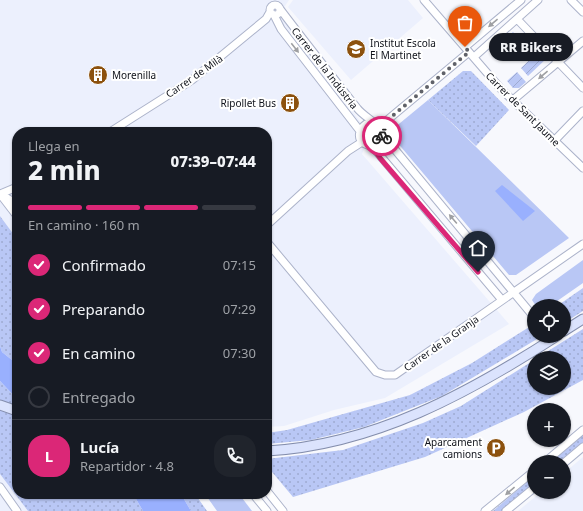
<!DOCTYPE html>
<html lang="es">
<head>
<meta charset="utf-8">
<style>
  :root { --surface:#171b24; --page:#20242c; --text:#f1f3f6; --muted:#9ea1a6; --line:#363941; --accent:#db2777 }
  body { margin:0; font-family:"Noto Sans",sans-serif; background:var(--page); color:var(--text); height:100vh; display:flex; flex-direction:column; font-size:15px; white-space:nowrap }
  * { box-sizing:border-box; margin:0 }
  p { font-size:13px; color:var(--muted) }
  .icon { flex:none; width:22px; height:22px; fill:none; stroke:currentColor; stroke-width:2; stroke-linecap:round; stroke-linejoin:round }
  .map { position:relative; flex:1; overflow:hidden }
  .drawer { position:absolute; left:12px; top:127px; width:260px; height:372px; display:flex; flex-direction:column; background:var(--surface); border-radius:16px; box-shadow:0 1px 3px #0004 }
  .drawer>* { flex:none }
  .tools { position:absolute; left:527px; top:299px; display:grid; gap:8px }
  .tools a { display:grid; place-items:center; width:44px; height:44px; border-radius:50%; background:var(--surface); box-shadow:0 1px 3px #0004; font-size:20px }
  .pin { position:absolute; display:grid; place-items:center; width:34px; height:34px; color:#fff; margin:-41px -17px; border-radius:50% 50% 50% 0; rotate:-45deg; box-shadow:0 0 4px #0007 }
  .pin .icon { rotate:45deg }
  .courier { position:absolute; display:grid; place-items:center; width:40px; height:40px; margin:-20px; border:3px solid #db2777; border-radius:50%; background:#fff; color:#222; box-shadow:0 1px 5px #0007 }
  .bubble { position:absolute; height:28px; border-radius:14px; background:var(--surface); box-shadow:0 1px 3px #0004; font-size:13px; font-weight:800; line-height:28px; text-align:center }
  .head em { font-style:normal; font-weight:800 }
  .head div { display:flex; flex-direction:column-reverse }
  .head { display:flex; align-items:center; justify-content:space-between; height:68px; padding:0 16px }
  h1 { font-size:26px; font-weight:800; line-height:30px }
  .bar { display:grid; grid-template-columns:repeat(4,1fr); gap:6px 4px; align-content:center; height:48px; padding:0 16px }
  .bar i { height:5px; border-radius:3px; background:var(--line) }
  .bar .on { background:var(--accent) }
  .bar p { grid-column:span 4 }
  .line { display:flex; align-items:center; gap:10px; padding:0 16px; border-top:1px solid var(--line) }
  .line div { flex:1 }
  .round { display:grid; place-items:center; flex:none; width:42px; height:42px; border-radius:16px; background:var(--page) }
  ol { padding:0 16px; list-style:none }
  li { display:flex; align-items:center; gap:12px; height:44px }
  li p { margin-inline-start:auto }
  li .icon { padding:4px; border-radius:50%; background:var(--accent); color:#fff; stroke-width:4 }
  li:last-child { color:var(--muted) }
  li i { width:22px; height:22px; border:2px solid var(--line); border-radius:50% }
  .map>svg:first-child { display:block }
</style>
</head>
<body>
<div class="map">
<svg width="583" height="511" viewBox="0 0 583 511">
  <defs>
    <pattern id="grass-dots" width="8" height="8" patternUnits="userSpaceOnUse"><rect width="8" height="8" fill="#b9c7f5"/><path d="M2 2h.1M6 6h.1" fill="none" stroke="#9eaad1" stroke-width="1.8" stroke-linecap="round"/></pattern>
    <pattern id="garden-furrows" width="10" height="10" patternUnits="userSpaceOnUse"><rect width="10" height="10" fill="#b9c7f5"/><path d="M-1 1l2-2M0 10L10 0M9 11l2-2" fill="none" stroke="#9eaad1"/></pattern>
  </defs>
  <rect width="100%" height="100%" fill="#f7f8fd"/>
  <!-- built -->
  <path fill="#ecf0fd" d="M0,0h289l-4,6 3,18 82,111 -8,19 147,170 -124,74 -51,12 -50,16 -17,1v-295h-250v107l-17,-23z
    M293,0h115l15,18 -72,62 -63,-73z
    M583,457v54h-65l23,-19h23v-19z
    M0,474l28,37h-28z"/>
  <!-- grass -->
  <path fill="url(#grass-dots)" d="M463,71h8l38,39 -33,36 -48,-46z
    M0,216l17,23v125l-15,-12 -2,-6z
    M583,288v23l-19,12v-17h-7z
    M534,324v12h8l-100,60 -78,31 -53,13 -44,4v-11l20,-3 123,-35 62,-32z
    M583,329v51l-59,32 -99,45 -132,40 -26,-31v-7l76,-9 80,-27 38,-17 73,-46v28h30v-30h-27z
    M0,381l17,18v95h113l6,5 7,12h-115l-28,-37z
    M583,435v10l-21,17h-11z
    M534,476v9l-31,26h-10z
    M181,494h14l12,17h-16z"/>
  <!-- park -->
  <path fill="#b9c7f5" d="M428,100l141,138 -53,37h-7l-113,-134 -3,-7 1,-6z
    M583,260v23l-33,23h-14l-4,-6 4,-6z
    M205,494h34l13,17h-35z"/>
  <!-- garden -->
  <path fill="url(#garden-furrows)" d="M513,32l4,4 2,-2 4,5 3,-1 -17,16 -7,-12z
    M539,51l7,8 -18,17 -7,-8z
    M517,72l9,10 -7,6h-6l-6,-7z"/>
  <!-- water -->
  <path fill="#99b0fe" d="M502,185l33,26 -12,10 -28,-30z
    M0,319v27l2,6 15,12v35l-17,-18z
    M130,494h51l10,17h-48l-7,-12z"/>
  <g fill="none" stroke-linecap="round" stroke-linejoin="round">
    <defs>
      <path id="minor" d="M424,0l77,89 82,79
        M571,0l12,12
        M270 10a5 5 0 1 1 10 0a5 5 0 1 1-10 0Z
        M280,9c25,33 51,66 77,99 6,8 19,14 23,21 6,10 -5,21 -15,15 -9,-5 -6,-15 1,-20h8
        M274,15l7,14 79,102
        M517,19l66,69
        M465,47l56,-47
        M474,57l64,-57
        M513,100l70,-59
        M379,127l90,-75
        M110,132l82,-52 74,-61 4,-7
        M382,134l152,183
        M554,141l29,-30
        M372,146l130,154
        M0,194l17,22
        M0,194l17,-7
        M2,195l15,9
        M267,225l81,-74 14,-9
        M267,242l109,130 9,3h10l188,-131
        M545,462l38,-32
        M564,463l19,-16
        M0,487l17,24
        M267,491l16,20
        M253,494l14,17
        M485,511l49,-40
        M506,511l28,-23"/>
      <path id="major" d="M564,331l19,-12
        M0,405l17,6
        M267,451c107,-6 202,-58 290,-115"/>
    </defs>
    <!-- minor casing -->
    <use href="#minor" stroke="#acb3ca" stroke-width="9"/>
    <!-- major casing -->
    <use href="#major" stroke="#848ead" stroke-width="11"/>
    <!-- minor -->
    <use href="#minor" stroke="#fff" stroke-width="7"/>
    <!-- major -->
    <use href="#major" stroke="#dbe3fd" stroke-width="9"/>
  </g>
  <!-- one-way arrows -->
  <defs><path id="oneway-solid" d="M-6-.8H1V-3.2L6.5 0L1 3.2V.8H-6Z"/></defs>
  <g fill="#9fa0a3">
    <use href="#oneway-solid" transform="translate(493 23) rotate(140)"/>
    <use href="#oneway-solid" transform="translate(295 48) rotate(52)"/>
    <use href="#oneway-solid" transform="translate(543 75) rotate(140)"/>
    <use href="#oneway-solid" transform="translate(453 219) rotate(-130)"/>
    <use href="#oneway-solid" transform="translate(510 491) rotate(140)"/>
  </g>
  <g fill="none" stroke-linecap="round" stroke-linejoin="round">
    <!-- done -->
    <path stroke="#606269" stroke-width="4" stroke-dasharray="0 7.2" d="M382,136l-3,-9 90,-75 -4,-5"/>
    <!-- route -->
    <path stroke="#db2777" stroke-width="5" d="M382,136l-2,6 -8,4 8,12 98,114"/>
  </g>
  <!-- icons -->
  <defs>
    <symbol id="school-disc" viewBox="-11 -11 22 22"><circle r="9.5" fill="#8c510e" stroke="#fff"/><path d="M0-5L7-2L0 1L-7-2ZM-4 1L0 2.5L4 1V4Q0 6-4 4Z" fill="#fff"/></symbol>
    <symbol id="building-disc" viewBox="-11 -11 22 22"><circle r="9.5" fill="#8c510e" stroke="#fff"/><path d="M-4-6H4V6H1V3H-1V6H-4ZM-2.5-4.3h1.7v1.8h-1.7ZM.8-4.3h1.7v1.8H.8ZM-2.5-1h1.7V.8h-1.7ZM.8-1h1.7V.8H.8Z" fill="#fff"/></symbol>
    <symbol id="parking-disc" viewBox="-11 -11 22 22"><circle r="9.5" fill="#8c510e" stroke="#fff"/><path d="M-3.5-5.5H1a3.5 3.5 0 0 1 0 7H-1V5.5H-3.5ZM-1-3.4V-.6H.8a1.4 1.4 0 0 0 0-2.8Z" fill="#fff"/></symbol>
  </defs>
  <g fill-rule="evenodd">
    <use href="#school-disc" x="345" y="38" width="22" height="22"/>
    <use href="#building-disc" x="87" y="64" width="22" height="22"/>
    <use href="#building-disc" x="279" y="92" width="22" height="22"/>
    <use href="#parking-disc" x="485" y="437" width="22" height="22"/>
  </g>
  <g text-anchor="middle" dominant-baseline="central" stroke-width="4" stroke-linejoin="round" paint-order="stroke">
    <!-- poi labels -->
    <g font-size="10" fill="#0f121a" stroke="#fff" text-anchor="start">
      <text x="370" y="43">Institut Escola<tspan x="370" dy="12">El Martinet</tspan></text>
      <text x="112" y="75">Morenilla</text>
      <text x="276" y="103" text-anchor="end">Ripollet Bus</text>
      <text x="482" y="442" text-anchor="end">Aparcament<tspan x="482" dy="12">camions</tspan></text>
    </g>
    <!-- street labels -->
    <g font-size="10" fill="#0f121a" stroke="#fff">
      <text transform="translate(325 68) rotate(52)">Carrer de la Indústria</text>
      <text transform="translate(194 76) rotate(-35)">Carrer de Milà</text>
      <text transform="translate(523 109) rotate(45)">Carrer de Sant Jaume</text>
      <text transform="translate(441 343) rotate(-35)">Carrer de la Granja</text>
    </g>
  </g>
</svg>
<div class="tools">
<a><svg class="icon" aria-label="locate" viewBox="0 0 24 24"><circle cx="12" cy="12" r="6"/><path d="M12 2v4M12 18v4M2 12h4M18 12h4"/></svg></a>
<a><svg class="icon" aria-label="layers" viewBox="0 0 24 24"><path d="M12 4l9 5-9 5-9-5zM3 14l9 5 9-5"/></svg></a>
<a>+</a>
<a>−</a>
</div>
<div class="pin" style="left:465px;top:47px;background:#ea580c"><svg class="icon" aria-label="bag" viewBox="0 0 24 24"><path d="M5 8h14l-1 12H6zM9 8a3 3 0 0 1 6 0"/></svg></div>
<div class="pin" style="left:478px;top:272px;background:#1f2937"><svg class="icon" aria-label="home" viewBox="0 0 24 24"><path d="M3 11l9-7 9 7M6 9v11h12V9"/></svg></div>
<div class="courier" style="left:382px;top:136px"><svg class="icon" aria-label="bike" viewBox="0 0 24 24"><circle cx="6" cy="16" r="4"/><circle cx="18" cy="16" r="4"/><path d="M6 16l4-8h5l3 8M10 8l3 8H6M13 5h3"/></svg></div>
<div class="bubble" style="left:489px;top:33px;width:84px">RR Bikers</div>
<section class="drawer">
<div class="head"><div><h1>2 min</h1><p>Llega en</p></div><em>07:39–07:44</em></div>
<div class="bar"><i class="on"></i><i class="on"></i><i class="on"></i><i></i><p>En camino · 160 m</p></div>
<ol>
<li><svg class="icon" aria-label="check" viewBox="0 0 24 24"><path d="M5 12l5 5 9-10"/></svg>Confirmado<p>07:15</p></li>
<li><svg class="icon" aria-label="check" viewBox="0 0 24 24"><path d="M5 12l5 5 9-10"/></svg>Preparando<p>07:29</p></li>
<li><svg class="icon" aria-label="check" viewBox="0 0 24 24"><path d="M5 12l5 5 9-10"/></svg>En camino<p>07:30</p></li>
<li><i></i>Entregado</li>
</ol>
<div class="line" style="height:72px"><b class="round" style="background:var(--accent);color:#fff">L</b><div><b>Lucía</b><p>Repartidor · 4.8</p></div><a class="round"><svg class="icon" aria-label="phone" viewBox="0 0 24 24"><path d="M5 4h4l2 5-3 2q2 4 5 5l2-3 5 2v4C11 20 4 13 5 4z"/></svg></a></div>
</section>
</div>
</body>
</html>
